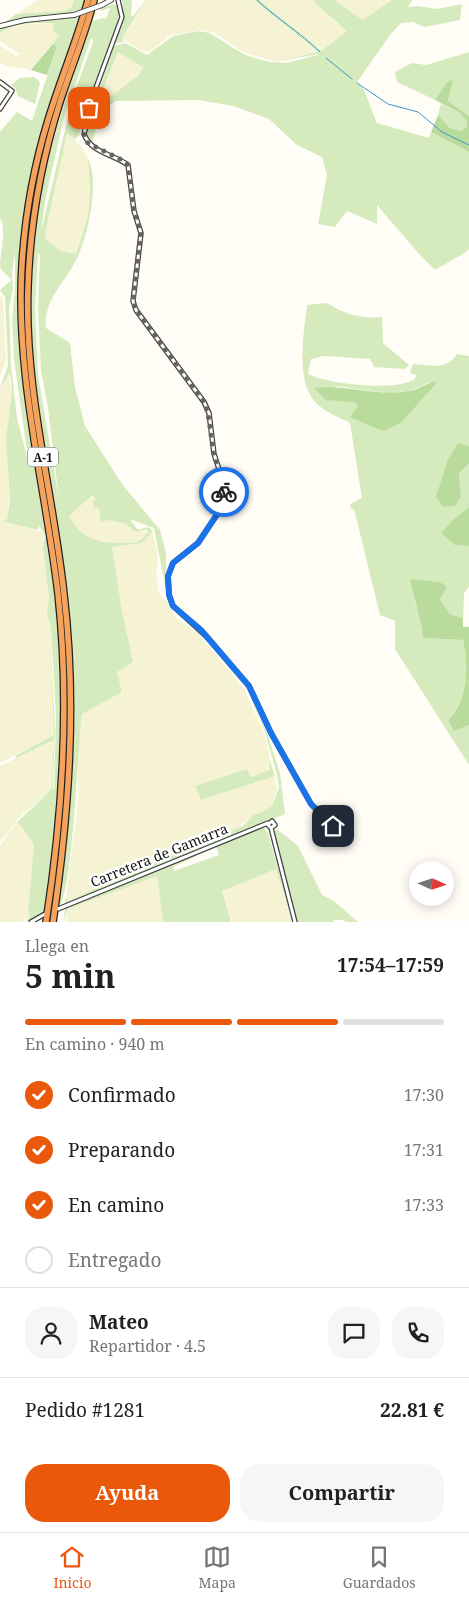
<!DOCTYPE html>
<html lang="es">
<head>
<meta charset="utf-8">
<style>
  :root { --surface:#fff; --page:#f6f6f6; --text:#202124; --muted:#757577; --line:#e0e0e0; --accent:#ea580c }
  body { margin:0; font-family:"Noto Serif",serif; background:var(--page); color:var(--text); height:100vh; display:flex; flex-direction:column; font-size:19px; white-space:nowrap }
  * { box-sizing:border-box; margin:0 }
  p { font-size:16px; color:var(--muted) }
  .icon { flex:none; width:28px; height:28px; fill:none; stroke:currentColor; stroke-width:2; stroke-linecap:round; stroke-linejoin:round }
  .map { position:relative; height:922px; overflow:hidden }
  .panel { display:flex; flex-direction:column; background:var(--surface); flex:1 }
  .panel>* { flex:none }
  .needle { width:32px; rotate:93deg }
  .tools { position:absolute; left:409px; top:861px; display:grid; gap:10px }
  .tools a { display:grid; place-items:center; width:45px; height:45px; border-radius:50%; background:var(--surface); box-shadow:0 2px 12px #0003; font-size:25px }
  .pin { position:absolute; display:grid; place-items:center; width:42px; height:42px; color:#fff; margin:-21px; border-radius:10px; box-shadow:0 2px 8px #0006 }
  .courier { position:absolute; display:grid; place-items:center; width:50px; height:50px; margin:-25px; border:4px solid #1a73e8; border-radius:50%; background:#fff; color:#222; box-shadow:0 1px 6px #0007 }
  .overview em { font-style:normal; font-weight:700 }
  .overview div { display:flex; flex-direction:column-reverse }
  .overview { display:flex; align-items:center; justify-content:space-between; height:85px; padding:0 25px }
  h1 { font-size:32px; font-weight:700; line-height:38px }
  .bar { display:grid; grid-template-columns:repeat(4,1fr); gap:8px 5px; align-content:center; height:60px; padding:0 25px }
  .bar i { height:6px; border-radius:4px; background:var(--line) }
  .bar .on { background:var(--accent) }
  .bar p { grid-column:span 4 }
  .line { display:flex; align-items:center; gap:12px; padding:0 25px; border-top:1px solid var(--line) }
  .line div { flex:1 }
  .round { display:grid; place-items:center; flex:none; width:52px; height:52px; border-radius:20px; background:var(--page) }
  ol { padding:0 25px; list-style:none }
  li { display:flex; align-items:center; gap:15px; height:55px }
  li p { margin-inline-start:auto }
  li .icon { padding:5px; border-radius:50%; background:var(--accent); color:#fff; stroke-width:4 }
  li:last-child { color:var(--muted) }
  li i { width:28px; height:28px; border:2px solid var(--line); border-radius:50% }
  .primary-button { display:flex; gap:10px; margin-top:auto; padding:10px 25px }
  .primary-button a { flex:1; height:58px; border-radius:20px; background:var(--accent); color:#fff; font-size:20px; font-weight:700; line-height:58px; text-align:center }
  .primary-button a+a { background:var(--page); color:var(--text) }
  .dock { display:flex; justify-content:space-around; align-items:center; height:70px; border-top:1px solid var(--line); background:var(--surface); font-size:14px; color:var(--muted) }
  .dock a { display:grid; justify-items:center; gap:2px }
  .dock .on { color:var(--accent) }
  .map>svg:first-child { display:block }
</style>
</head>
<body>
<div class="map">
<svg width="469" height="922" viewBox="0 0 469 922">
  <rect width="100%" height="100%" fill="#fffdf5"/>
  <!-- farmland -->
  <path fill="#f6f3d4" d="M38,0h36l1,3 -9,8 -50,3z
    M146,0h58v2l2,-2h48l64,53 -42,9 -33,-10 -30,-20 -10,-2 -33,5 -19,16 -7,1 -22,-13z
    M259,0h56v3l32,28 -26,20z
    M334,0h58l-29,20z
    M54,23l5,13 -2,4 -26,30 -25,-4 -6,-3v-18l16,11 4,-2 -20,-13v-7l3,-4 22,-6z
    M118,52l25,14 -5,10 -39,29 -2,-1z
    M67,132l14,14 6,10 3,24 -2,36 -12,38 -15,-3 -9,-5 -6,-6 -1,-6z
    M0,296l3,2 3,61 -6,19z
    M8,373l4,18 -6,48 5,38 -4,44 -7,-1v-132z
    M94,495l3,4 -2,10 4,-1 6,12 19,3 12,9h13l-7,8 -10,3h-28l-14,-5 -16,-12 -5,-10z
    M0,521l43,11 6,66 -2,17 4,12 3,108 -54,28z
    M152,531l5,19 1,16 -2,6 2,17 4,9 4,2 10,18 23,16 45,55 18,40 7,22 2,19 -21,7 -2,-8 -53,17 6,14 74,-24 2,13 -5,17 -9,7 -10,2 -15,13 -50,24 -63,22 -56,27 -3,-3 12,-98v-64l4,-23 40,-21 -5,-20 16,-10 -11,-51 -10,-64 30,-4z
    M54,739l-2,48 -37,34 -15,21v-76z
    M16,823h3l15,22 -6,66 2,5 -8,6h-22v-76z
    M276,869l16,53h-61l-9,-31z
    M157,875l6,47h-97l1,-13z"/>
  <!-- green -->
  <path fill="#d5ebbd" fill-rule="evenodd" d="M74,0h11l-3,10c-25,6 -53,5 -78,13l12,-9 50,-3 6,-5z
    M122,0h10l-1,16h2l13,-16 -24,38 2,4 -9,1 9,-28z
    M254,0h5l62,51 26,-20 -32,-28v-3h19l29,20 29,-20h20l-4,7 10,-1 19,3 25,-5 -2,16 -35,7 -12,-5 -12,1 -11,12 -33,47 7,8 13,33 52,15 2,-6 38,20v97l-3,3 -31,18 -15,-15 -43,-50v19l-30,-13 -12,16 -17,-3 9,-49 -5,-18 -25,-12 -28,-26 -36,-13 -35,-6 -82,1c-23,14 -16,22 -25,44l-4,-6 -1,-13 28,-80 11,-3 22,12 26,-19 25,-5 12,2 23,15 15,8 22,6 16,1 32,-8v-1l-42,8 42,-10zM118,52l25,15 -5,9 -39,29 -2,-1z
    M113,4l5,3 1,5 -1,13 -23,57 -16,53 -4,4 -8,-6 -4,19 2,2 -3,2 -17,78 1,6 15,11 15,3 12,-38 2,-27 -2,-30c12,22 0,75 -10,97 -11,25 -35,43 -32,72l24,15 5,44 10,39 37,58 38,46 6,23v37l-12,-62 -24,-9 8,11 10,-3 5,4 -11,12 -30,4 10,64 11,51 -16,10 5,20 -40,22c-4,24 -9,185 -24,193 14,-99 21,-199 10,-300 -12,-115 -44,-227 -36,-344 5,-89 35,-166 62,-251h2l-3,9 9,-3 4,1 4,-11 -9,3 -1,-2zM91,38l2,1 -1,6 -19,51 -32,136 4,-31 19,-84zM38,254h2l-2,55 3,61 7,38 11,91 -21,-124 -3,-67zM93,495l3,4 -3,2 1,8 5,-1 2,14 4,-2 19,3 12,9 11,-2 1,2c-2,2 -5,7 -7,8 -5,4 -14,3 -20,3 -23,1 -41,-6 -52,-27z
    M81,16l-24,71 -23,78 -15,131 1,63 7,61 29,182 4,47 2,83 -4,84 -13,97 -20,9 5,-6 -2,-5 6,-66 -15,-22h-3l38,-35 2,-71 -5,-90 -4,-12 2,-18 -6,-49 2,-13 -6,-9 -1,4 -38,-9 7,-1 3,-22 -4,-59 6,-48 -2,-18 -10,15 8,-23 -3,-68 -5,-7 11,-10c-3,-5 -9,-8 -11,-13 0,-13 7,-38 0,-49v-86l17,-20 15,9 25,-74 -4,-3 6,-8 -7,-6 2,-7c-15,0 -43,-2 -54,11v-6l22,-5zM15,251v38l-3,30 2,40 15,106 -12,-47 -6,-53 -2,-58 4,-18 -1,-15z
    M469,52v64l-21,-15 4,-23 -6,5 -11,17 -38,-18 -2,-10 17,-9 14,2z
    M34,77l6,5 -5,22 -17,-8 -3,-8 -4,-3 9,-7z
    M441,104l19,9 7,8v6l-7,4 -10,-3 -12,-13z
    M327,303c17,11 33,16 55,14l1,26 26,22 -4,4 -31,-2 -4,-8 -46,-3 -13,3 -3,15c20,10 87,18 107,5l1,-4 -6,-2 3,-9c19,1 32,7 44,-10l12,2v90l-11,-3 -10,16 13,37 -2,-23 10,-9v43l-15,12 1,26 14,1v41l-5,6 -1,25 -13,-4 -10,-14 7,-15 -33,15 6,14 3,24 40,2c6,27 5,59 -15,81l6,10 15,-6v40l-74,-116v-28l-15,-6 -26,-106h-3l-1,-5 12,-6 -12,-75c-9,-5 -20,-9 -28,-15 -29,-20 -18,-73 -15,-103zM433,381l3,3 -35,39 -50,-6 7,-11 -24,-20 54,7 21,-2z
    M50,630l5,101 -2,55 -1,4 -34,28 -18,25 15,-22 35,-31 2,-6 2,-44 -20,9 -1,4 -1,-3 -15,8 -2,-2 39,-21z
    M250,697l17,36 13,40 5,41 -220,90 1,-6 3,3 56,-27 86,-33 33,-16 9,-10 10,-3 9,-6 7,-18 -2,-13 -12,-43z
    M270,761l5,15 -74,24 -6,-14 52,-17 4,8 19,-7 -1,-8z
    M263,826l5,7 25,89 -17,-53 -54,22 9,31h-68l-6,-46 -90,33 -3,13 1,-15 130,-53 1,2 -23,11 1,4 45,-16 -3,-9z
    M277,829l21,17 24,49 12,6 24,21h-12l-3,-2h-10l1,2h-37l-24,-84v-5z"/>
  <!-- forest -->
  <path fill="#b9dc9c" d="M53,44l4,3 -10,28 -16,-5z
    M453,78l-5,23 21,15v36l-38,-20 7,-17 12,13 10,3 7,-4v-6l-7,-8 -25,-13 11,-17z
    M434,381l2,3 -35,39 -18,8 -33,-14 8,-11 -5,-4 -27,-2 -12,-12c32,-4 65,9 94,3 9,-1 18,-7 26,-10z
    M458,443l11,3v18l-10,9 2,23 -6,10 -12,1 -7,-10 12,-38z
    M469,507v39l-14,-1 -14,-12 13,-14z
    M410,579l29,3 8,4 -7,14 10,14 13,4v9h6v98l-15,6 -6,-10c20,-21 21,-55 15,-81l-40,-2c-2,-21 -9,-38 -13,-59z"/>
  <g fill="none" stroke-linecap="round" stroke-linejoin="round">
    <!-- stream -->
    <path stroke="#3f96cf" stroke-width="1" d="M257,0c20,19 43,32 63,52
      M326,58l26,21
      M357,83l31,21 30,8 24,20 27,13"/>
    <defs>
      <path id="minor" d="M118,0l4,17 -28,76 -10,41c7,19 29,20 44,31l6,46 7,22 -8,68 3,9 68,92 5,11 5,41 9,27 1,14 -4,15 -22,33 -25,20 -5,13 1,19 4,11 35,32 41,48 22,47 40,71 29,28
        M0,82l12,9 -12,18
        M271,828l4,-3 -3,-4 -4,4 3,3 24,94
        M58,909l210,-86
        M31,922l14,-8"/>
      <path id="tertiary" d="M102,5l9,-5
        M0,26l25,-6 49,-5"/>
      <path id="motorway" d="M46,922c17,-109 24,-218 12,-328 -13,-110 -43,-218 -36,-330 3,-48 12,-98 26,-144 12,-40 29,-79 40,-120
        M53,922c16,-109 24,-218 11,-328 -11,-103 -40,-203 -36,-307 2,-63 13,-125 32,-185 11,-34 25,-67 34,-102"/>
    </defs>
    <!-- minor casing -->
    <use href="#minor" stroke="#444" stroke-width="5.5"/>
    <!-- tertiary casing -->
    <use href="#tertiary" stroke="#444" stroke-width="6"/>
    <!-- motorway casing -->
    <use href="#motorway" stroke="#222" stroke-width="8"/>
    <!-- minor -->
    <use href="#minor" stroke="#fff" stroke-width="3"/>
    <!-- tertiary -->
    <use href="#tertiary" stroke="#fff" stroke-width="4"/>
    <!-- motorway -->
    <use href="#motorway" stroke="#f5a25d" stroke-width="5.5"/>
    <defs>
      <path id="tertiary-bridge" d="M74,15l28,-10"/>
    </defs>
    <!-- tertiary-bridge casing -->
    <use href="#tertiary-bridge" stroke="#444" stroke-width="6" stroke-linecap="butt"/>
    <!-- tertiary-bridge -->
    <use href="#tertiary-bridge" stroke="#fff" stroke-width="4"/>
  </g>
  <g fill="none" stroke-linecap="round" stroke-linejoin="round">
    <!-- done -->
    <path stroke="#646461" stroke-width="5" stroke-dasharray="0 9" d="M89,108l-5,26 4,9 32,16 8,6 6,46 7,22 -8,68 3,9 68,92c7,17 6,34 10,52 3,13 9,24 10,38"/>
    <!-- route -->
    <path stroke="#1a73e8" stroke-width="6" d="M224,492l-4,18 -22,33 -25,20 -5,13 1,19 4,11 28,24 48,56 22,47 40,71 22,22"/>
  </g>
  <g text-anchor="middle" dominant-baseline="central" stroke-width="5" stroke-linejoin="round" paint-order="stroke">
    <!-- shield labels -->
    <rect fill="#fff" stroke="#585858" stroke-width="1" x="28" y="447.5" width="30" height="19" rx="4"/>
    <g font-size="12" font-weight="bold" fill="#111">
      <text x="43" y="457">A-1</text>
    </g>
    <!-- street labels -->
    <g font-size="14" fill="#111" stroke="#fff">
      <text transform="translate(159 855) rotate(-22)">Carretera de Gamarra</text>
    </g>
  </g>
</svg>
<div class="tools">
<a><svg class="needle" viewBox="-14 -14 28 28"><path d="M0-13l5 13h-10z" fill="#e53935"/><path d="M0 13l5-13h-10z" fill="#757577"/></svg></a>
</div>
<div class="pin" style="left:89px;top:108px;background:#ea580c"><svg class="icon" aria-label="bag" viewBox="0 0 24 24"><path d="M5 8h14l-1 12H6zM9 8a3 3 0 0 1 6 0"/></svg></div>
<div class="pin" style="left:333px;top:826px;background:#1f2937"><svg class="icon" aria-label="home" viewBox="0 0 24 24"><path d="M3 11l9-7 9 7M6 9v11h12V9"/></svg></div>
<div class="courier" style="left:224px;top:492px"><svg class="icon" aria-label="bike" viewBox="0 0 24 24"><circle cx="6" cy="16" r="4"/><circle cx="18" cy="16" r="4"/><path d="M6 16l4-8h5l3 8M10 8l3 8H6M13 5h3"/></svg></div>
</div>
<section class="panel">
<div class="overview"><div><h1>5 min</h1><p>Llega en</p></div><em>17:54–17:59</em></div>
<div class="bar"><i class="on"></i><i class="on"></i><i class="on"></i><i></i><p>En camino · 940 m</p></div>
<ol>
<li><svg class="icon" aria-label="check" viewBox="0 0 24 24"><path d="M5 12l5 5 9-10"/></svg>Confirmado<p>17:30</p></li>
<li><svg class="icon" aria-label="check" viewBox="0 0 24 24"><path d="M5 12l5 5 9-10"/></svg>Preparando<p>17:31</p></li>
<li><svg class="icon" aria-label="check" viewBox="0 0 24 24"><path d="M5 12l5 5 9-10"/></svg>En camino<p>17:33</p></li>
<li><i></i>Entregado</li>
</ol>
<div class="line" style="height:90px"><a class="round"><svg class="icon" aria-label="person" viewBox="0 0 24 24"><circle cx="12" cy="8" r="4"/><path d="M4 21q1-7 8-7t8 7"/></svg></a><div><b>Mateo</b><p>Repartidor · 4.5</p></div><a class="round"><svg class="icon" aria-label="chat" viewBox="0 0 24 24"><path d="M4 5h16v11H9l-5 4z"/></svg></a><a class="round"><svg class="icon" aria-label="phone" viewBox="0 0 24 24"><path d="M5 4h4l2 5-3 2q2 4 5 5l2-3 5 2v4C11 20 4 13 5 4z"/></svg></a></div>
<div class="line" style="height:65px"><div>Pedido #1281</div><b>22.81 €</b></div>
<div class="primary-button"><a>Ayuda</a><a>Compartir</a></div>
</section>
<nav class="dock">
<a class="on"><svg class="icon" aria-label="home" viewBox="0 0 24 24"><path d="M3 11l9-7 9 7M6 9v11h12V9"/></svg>Inicio</a>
<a><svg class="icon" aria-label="map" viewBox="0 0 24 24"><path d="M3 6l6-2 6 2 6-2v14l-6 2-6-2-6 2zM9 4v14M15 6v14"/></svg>Mapa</a>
<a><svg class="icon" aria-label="saved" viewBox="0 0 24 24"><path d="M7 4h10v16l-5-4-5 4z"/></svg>Guardados</a>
</nav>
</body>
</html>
